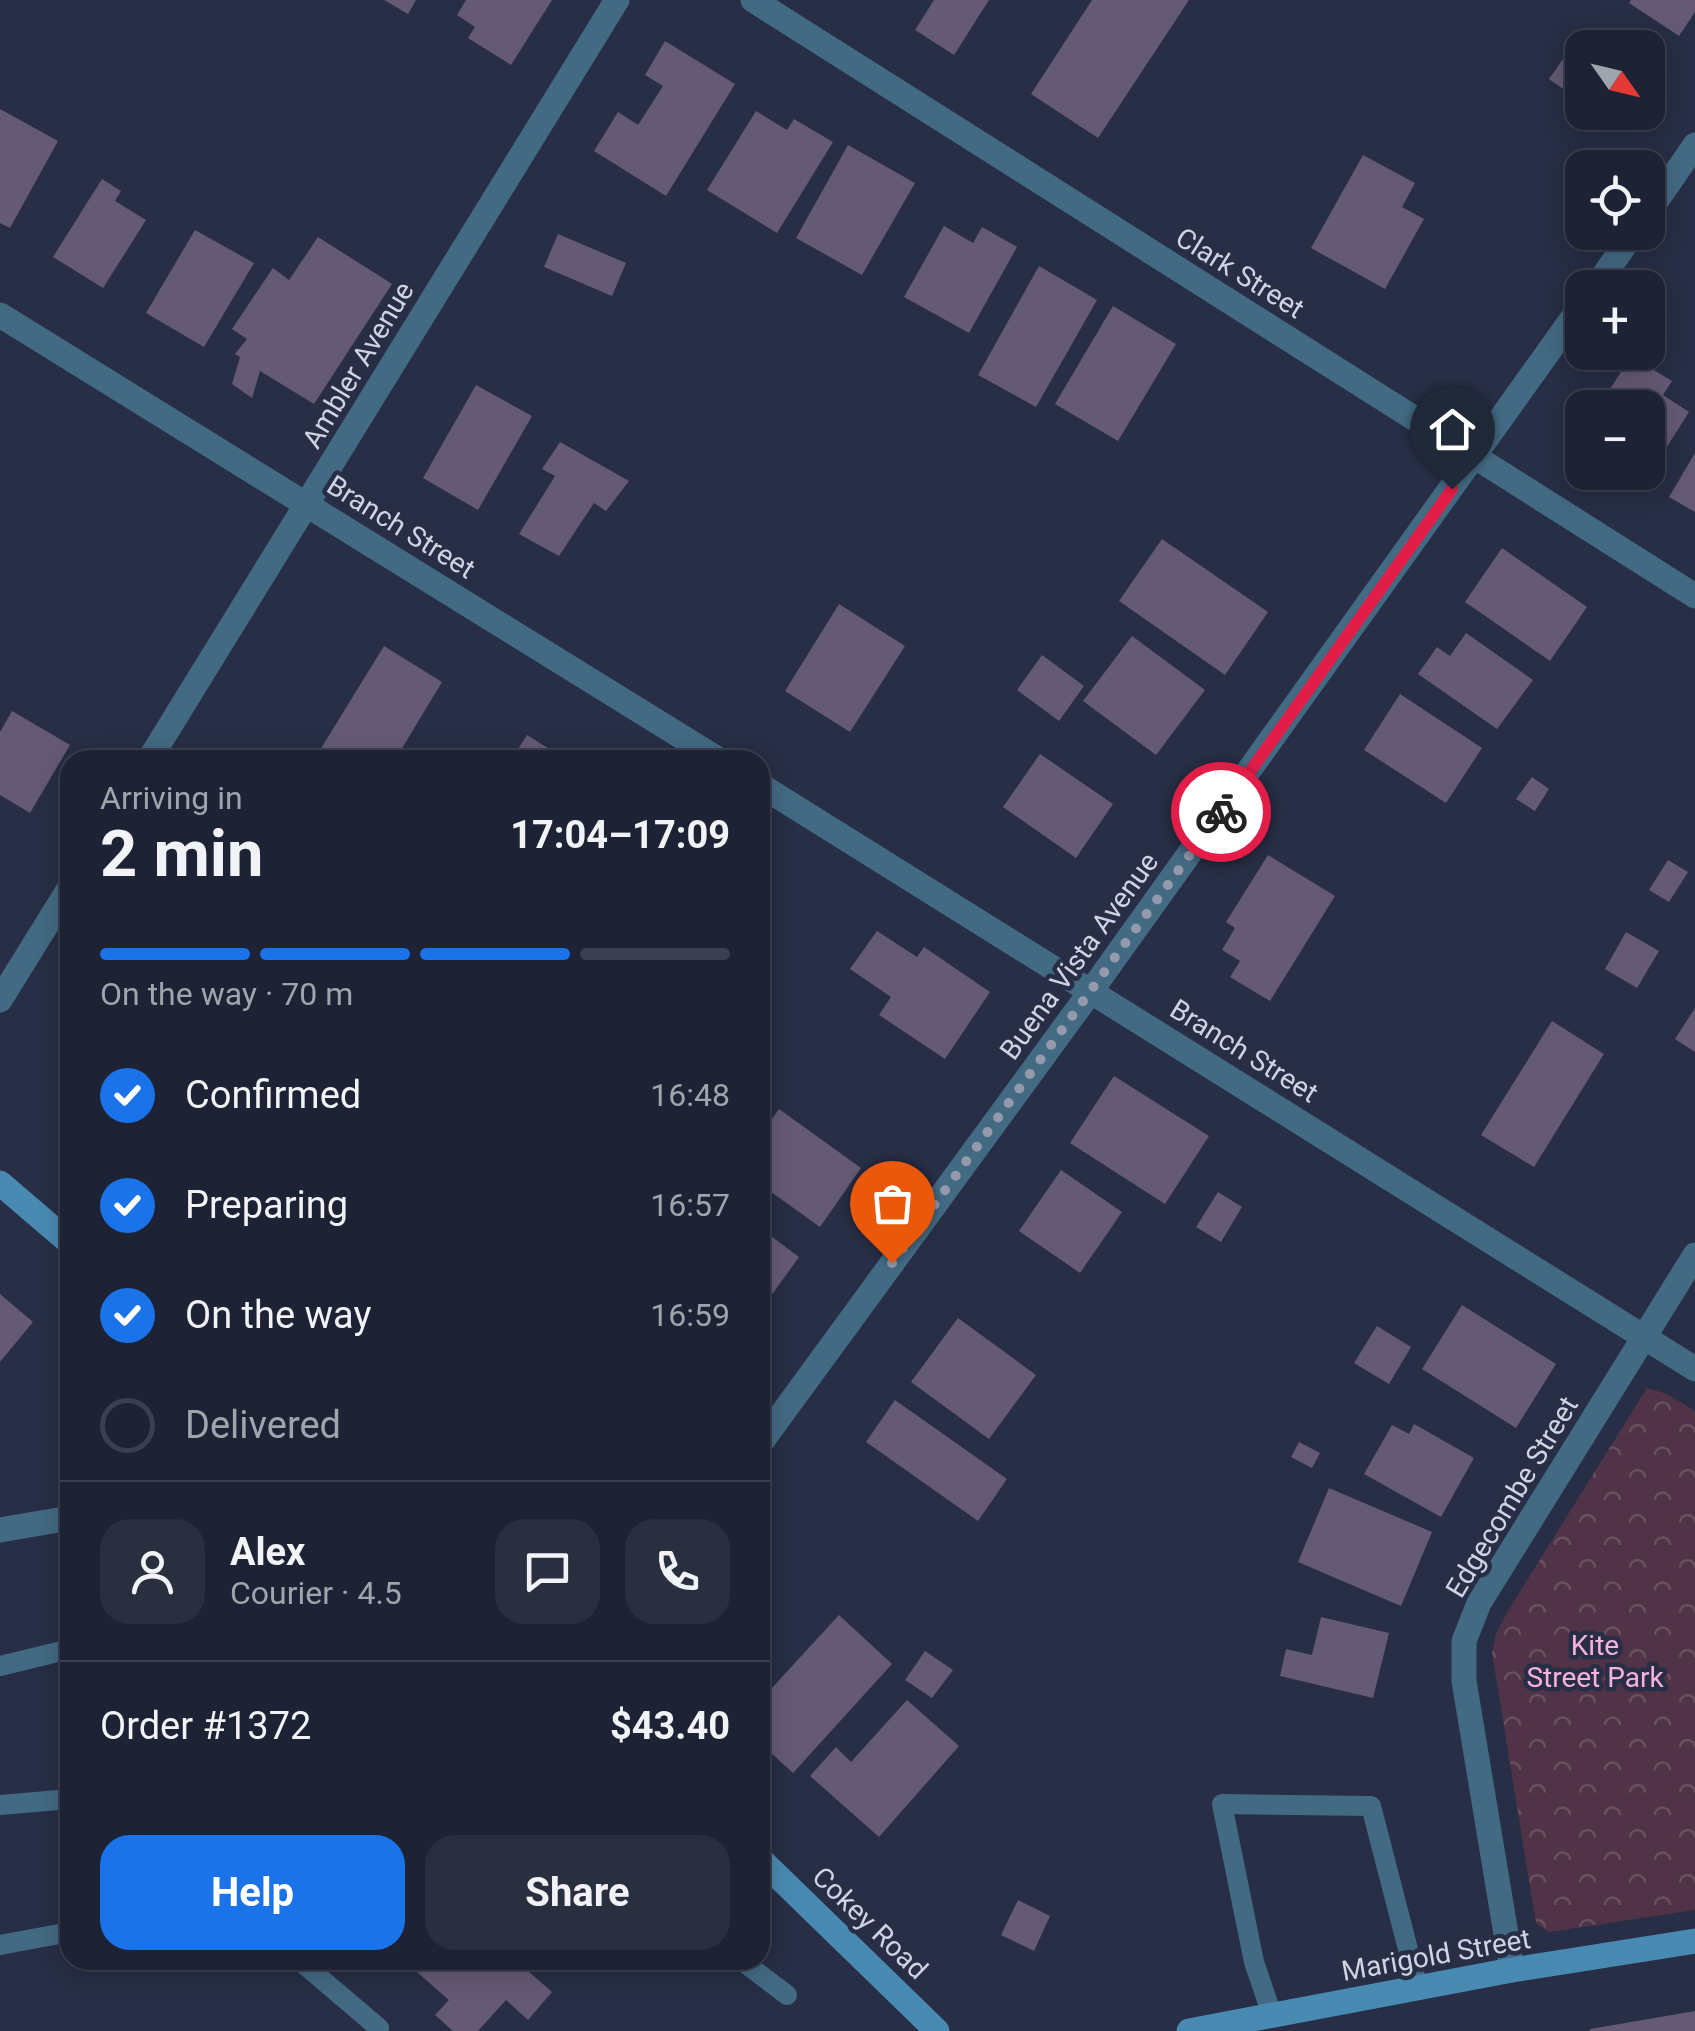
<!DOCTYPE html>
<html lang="en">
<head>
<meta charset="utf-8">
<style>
  :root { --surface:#1d2234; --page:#2a2f40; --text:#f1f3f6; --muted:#a0a4ac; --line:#3b3f4f; --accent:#1a73e8 }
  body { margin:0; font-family:Roboto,sans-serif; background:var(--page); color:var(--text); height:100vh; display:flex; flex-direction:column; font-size:38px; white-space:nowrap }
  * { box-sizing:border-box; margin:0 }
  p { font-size:32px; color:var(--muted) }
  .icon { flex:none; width:55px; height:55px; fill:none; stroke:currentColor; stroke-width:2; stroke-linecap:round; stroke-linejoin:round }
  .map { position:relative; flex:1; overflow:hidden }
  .details { position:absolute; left:60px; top:750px; width:710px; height:1220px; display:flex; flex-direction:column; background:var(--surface); border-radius:30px; box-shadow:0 5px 25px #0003,0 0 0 2px var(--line) }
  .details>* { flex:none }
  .needle { width:65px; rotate:124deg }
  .tools { position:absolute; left:1565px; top:30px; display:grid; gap:20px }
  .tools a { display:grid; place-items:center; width:100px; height:100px; border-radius:20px; background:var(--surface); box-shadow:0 5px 25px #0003,0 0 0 2px var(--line); font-size:50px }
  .pin { position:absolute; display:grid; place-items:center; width:85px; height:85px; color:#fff; margin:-102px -42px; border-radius:50% 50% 50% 0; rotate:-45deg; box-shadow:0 0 10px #0007 }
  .pin .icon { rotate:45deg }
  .courier { position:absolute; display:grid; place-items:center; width:100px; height:100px; margin:-50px; border:8px solid #e11d48; border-radius:50%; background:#fff; color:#222; box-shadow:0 2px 12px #0007 }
  .headline em { font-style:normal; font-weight:700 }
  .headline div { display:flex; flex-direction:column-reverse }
  .headline { display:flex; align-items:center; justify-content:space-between; height:170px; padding:0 40px }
  h1 { font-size:65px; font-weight:700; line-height:75px }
  .bar { display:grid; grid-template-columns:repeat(4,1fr); gap:15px 10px; align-content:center; height:120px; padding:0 40px }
  .bar i { height:12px; border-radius:8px; background:var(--line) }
  .bar .current { background:var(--accent) }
  .bar p { grid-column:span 4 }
  .line { display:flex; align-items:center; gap:25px; padding:0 40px; border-top:2px solid var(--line) }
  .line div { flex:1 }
  .round { display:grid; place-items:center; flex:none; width:105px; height:105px; border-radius:30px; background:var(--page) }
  ol { padding:0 40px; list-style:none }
  li { display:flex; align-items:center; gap:30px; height:110px }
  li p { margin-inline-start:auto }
  li .icon { padding:10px; border-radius:50%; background:var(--accent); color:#fff; stroke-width:4 }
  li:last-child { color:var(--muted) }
  li i { width:55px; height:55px; border:5px solid var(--line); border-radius:50% }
  .primary-button { display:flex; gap:20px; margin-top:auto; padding:20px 40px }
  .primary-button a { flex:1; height:115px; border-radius:30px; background:var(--accent); color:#fff; font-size:40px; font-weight:700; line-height:115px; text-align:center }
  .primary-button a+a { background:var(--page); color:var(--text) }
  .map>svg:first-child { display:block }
</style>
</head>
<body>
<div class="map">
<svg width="1695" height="2031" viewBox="0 0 1695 2031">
  <defs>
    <pattern id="park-crowns" width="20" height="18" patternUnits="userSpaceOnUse" patternTransform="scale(2.5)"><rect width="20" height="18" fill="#513347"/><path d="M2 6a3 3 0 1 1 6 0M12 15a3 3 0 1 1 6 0" fill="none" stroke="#695061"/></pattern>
  </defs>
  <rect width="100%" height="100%" fill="#272e45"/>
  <!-- park -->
  <path fill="url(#park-crowns)" d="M1647,1388l20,6 28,17v499l-146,22 -13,-9 -44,-270 4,-19 12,-23z"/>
  <!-- building -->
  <path fill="#655a74" d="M384,0h32l-8,14z
    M466,0h86l-41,65 -43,-27 7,-11 -18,-12z
    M934,0h55l-35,55 -39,-25z
    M1092,0h97l-91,138 -67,-44z
    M1631,0h64v12l-16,24 -50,-33z
    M1582,32l23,16h-23v54l-33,-23z
    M665,41l70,43 -69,112 -72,-45 24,-39 20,13 25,-39 -18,-11z
    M0,109l58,32 -48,87 -10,-5z
    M756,111l31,19 7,-11 39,23 -56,91 -70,-43z
    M1597,112h37l-12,18z
    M848,145l67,38 -53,92 -66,-37z
    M1363,155l52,28 -13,24 22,12 -39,70 -74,-41z
    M102,179l19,12 -6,10 31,19 -43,68 -50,-31z
    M944,226l29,17 9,-16 35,20 -48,86 -65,-36z
    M195,230l59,33 -50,84 -58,-34z
    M558,234l68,29 -14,33 -68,-29z
    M318,237l74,47 -78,120 -54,-33 -8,27 -20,-14 8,-27 -5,-3 12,-15 -15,-10 41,-61 16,12z
    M1039,266l58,34 -61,107 -58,-32z
    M1113,306l63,38 -58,97 -63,-37z
    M1631,356l41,25 -9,14 26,17 -42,66 -8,-6h9v-64h-50z
    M476,385l56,31 -54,94 -55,-32z
    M560,442l69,39 -23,30 -12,-8 -35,53 -40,-22 36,-58 -13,-7z
    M1695,453v59l-26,-15z
    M1162,539l106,73 -43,63 -106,-74z
    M1502,548l85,59 -37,54 -85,-59z
    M839,604l66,42 -55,86 -65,-41z
    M1466,633l67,47 -36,49 -79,-55 19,-27 13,9z
    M1132,636l73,54 -49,65 -73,-54z
    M384,646l58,36 -47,78h-59l-16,-10z
    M1042,655l42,31 -25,35 -42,-31z
    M1400,694l82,54 -36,55 -82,-53z
    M12,711l58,34 -40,68 -30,-18v-63z
    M527,735l40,25h-56z
    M1040,754l73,50 -37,54 -73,-51z
    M1532,777l17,12 -14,22 -19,-12z
    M1268,855l67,41 -65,105 -40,-24 10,-16 -18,-11 13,-22 -9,-6z
    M1668,860l20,12 -19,30 -20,-12z
    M877,931l40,26 7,-10 66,45 -45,67 -66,-44 12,-18 -41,-28z
    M1626,932l33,19 -22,37 -32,-19z
    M1695,1008v44l-20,-13z
    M1552,1021l52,33 -70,113 -53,-32z
    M1114,1076l95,60 -44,68 -95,-61z
    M779,1109l82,59 -41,59 -60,-43v-48z
    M1061,1170l61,42 -42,61 -61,-42z
    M1218,1192l24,15 -21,35 -25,-15z
    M760,1228l39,29 -39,54z
    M0,1294l33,28 -33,40z
    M1462,1305l94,59 -40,64 -94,-59z
    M958,1318l78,57 -47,64 -78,-57z
    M1377,1326l34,21 -22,37 -35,-21z
    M895,1400l112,79 -29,42 -112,-79z
    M1414,1424l60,34 -33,59 -77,-43 28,-49 17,9z
    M1299,1442l21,11 -8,15 -21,-11z
    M1329,1488l103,44 -31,74 -103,-44z
    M839,1615l53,49 -99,109 -33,-30v-42z
    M1321,1617l68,16 -16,65 -93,-22 6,-27 26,6z
    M925,1651l28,19 -21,28 -27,-18z
    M907,1700l52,46 -80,91 -69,-61 26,-29 15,15z
    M1018,1900l32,16 -16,35 -33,-16z
    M403,1960h135l-10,11 24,21 -24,28 -22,-20 -28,31h-25l-18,-16 14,-15z
    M1695,2011v20h-105v-2z"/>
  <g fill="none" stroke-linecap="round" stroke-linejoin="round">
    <!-- lane -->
    <path stroke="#436a83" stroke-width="20" d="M0,1666l70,-17
      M0,1805l70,-6
      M0,1945l70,-13
      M299,1960l80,68
      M741,1960l46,35
      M1272,2015l-18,-53 -32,-158 149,2 47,182"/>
    <!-- street -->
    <path stroke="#436a83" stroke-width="25" d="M753,0l942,596
      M1648,213l47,-68
      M1595,288l39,-56
      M0,315l719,445
      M149,760l468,-760
      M760,785l935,584
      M0,1000l70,-113
      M760,1444l331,-453 491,-686
      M0,1530l70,-12
      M1512,1970l-48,-289v-40l15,-38 216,-348"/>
    <!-- secondary -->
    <path stroke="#498ab2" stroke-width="25" d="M0,1183l70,60
      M760,1859l177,172
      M1189,2031l323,-61 183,-29"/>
  </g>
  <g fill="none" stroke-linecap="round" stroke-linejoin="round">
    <!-- done -->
    <path stroke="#949aac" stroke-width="10" stroke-dasharray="0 18" d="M892,1263l329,-451"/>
    <!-- route -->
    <path stroke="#e11d48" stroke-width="12" d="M1221,812l231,-323"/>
  </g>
  <g text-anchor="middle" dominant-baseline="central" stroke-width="9" stroke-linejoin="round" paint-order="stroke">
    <!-- street labels -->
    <g font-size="28" fill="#cfd4e3" stroke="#272e45">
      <text transform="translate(1240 273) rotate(32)">Clark Street</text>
      <text transform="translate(358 365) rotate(-59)">Ambler Avenue</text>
      <text transform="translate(401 527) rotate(32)">Branch Street</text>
      <text transform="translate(1079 956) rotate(-54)">Buena Vista Avenue</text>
      <text transform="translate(1244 1051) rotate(32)">Branch Street</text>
      <text transform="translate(1512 1497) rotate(-59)">Edgecombe Street</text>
      <text transform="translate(870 1923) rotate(44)">Cokey Road</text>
      <text transform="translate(1436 1955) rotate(-10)">Marigold Street</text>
    </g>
    <!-- park labels -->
    <g font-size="28" fill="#f7b1e1" stroke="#272e45">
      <text x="1595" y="1645">Kite<tspan x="1595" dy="32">Street Park</tspan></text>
    </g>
  </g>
</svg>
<div class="tools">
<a><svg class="needle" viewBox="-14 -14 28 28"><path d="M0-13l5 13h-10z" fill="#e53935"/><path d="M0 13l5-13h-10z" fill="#a0a4ac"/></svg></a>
<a><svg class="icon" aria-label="locate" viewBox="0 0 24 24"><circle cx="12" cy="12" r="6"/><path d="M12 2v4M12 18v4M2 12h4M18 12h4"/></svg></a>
<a>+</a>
<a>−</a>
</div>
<div class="pin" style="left:892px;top:1263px;background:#ea580c"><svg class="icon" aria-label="bag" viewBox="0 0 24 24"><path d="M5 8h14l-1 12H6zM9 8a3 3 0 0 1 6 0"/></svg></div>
<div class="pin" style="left:1452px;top:489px;background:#1f2937"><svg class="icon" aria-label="home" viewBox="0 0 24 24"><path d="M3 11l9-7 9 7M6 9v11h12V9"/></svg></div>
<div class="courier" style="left:1221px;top:812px"><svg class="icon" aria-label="bike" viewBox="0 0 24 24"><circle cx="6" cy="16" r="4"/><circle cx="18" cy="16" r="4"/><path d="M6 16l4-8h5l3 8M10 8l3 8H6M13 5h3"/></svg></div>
<section class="details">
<div class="headline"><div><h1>2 min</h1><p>Arriving in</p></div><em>17:04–17:09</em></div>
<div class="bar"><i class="current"></i><i class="current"></i><i class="current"></i><i></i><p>On the way · 70 m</p></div>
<ol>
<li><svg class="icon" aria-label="check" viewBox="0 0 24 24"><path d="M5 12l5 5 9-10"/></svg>Confirmed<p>16:48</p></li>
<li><svg class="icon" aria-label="check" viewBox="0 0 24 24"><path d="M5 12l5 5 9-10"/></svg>Preparing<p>16:57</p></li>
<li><svg class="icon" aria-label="check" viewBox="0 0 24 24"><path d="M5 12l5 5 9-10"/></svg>On the way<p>16:59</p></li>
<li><i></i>Delivered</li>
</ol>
<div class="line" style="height:180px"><a class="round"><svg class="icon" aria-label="person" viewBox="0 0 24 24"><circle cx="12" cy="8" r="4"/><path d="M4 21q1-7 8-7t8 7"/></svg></a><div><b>Alex</b><p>Courier · 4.5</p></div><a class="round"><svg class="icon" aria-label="chat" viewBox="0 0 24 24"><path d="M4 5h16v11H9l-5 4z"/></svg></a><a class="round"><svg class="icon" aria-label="phone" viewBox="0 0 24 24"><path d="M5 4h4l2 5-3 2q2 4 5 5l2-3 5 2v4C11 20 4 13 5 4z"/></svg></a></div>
<div class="line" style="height:130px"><div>Order #1372</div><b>$43.40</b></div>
<div class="primary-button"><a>Help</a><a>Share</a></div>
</section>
</div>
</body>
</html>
